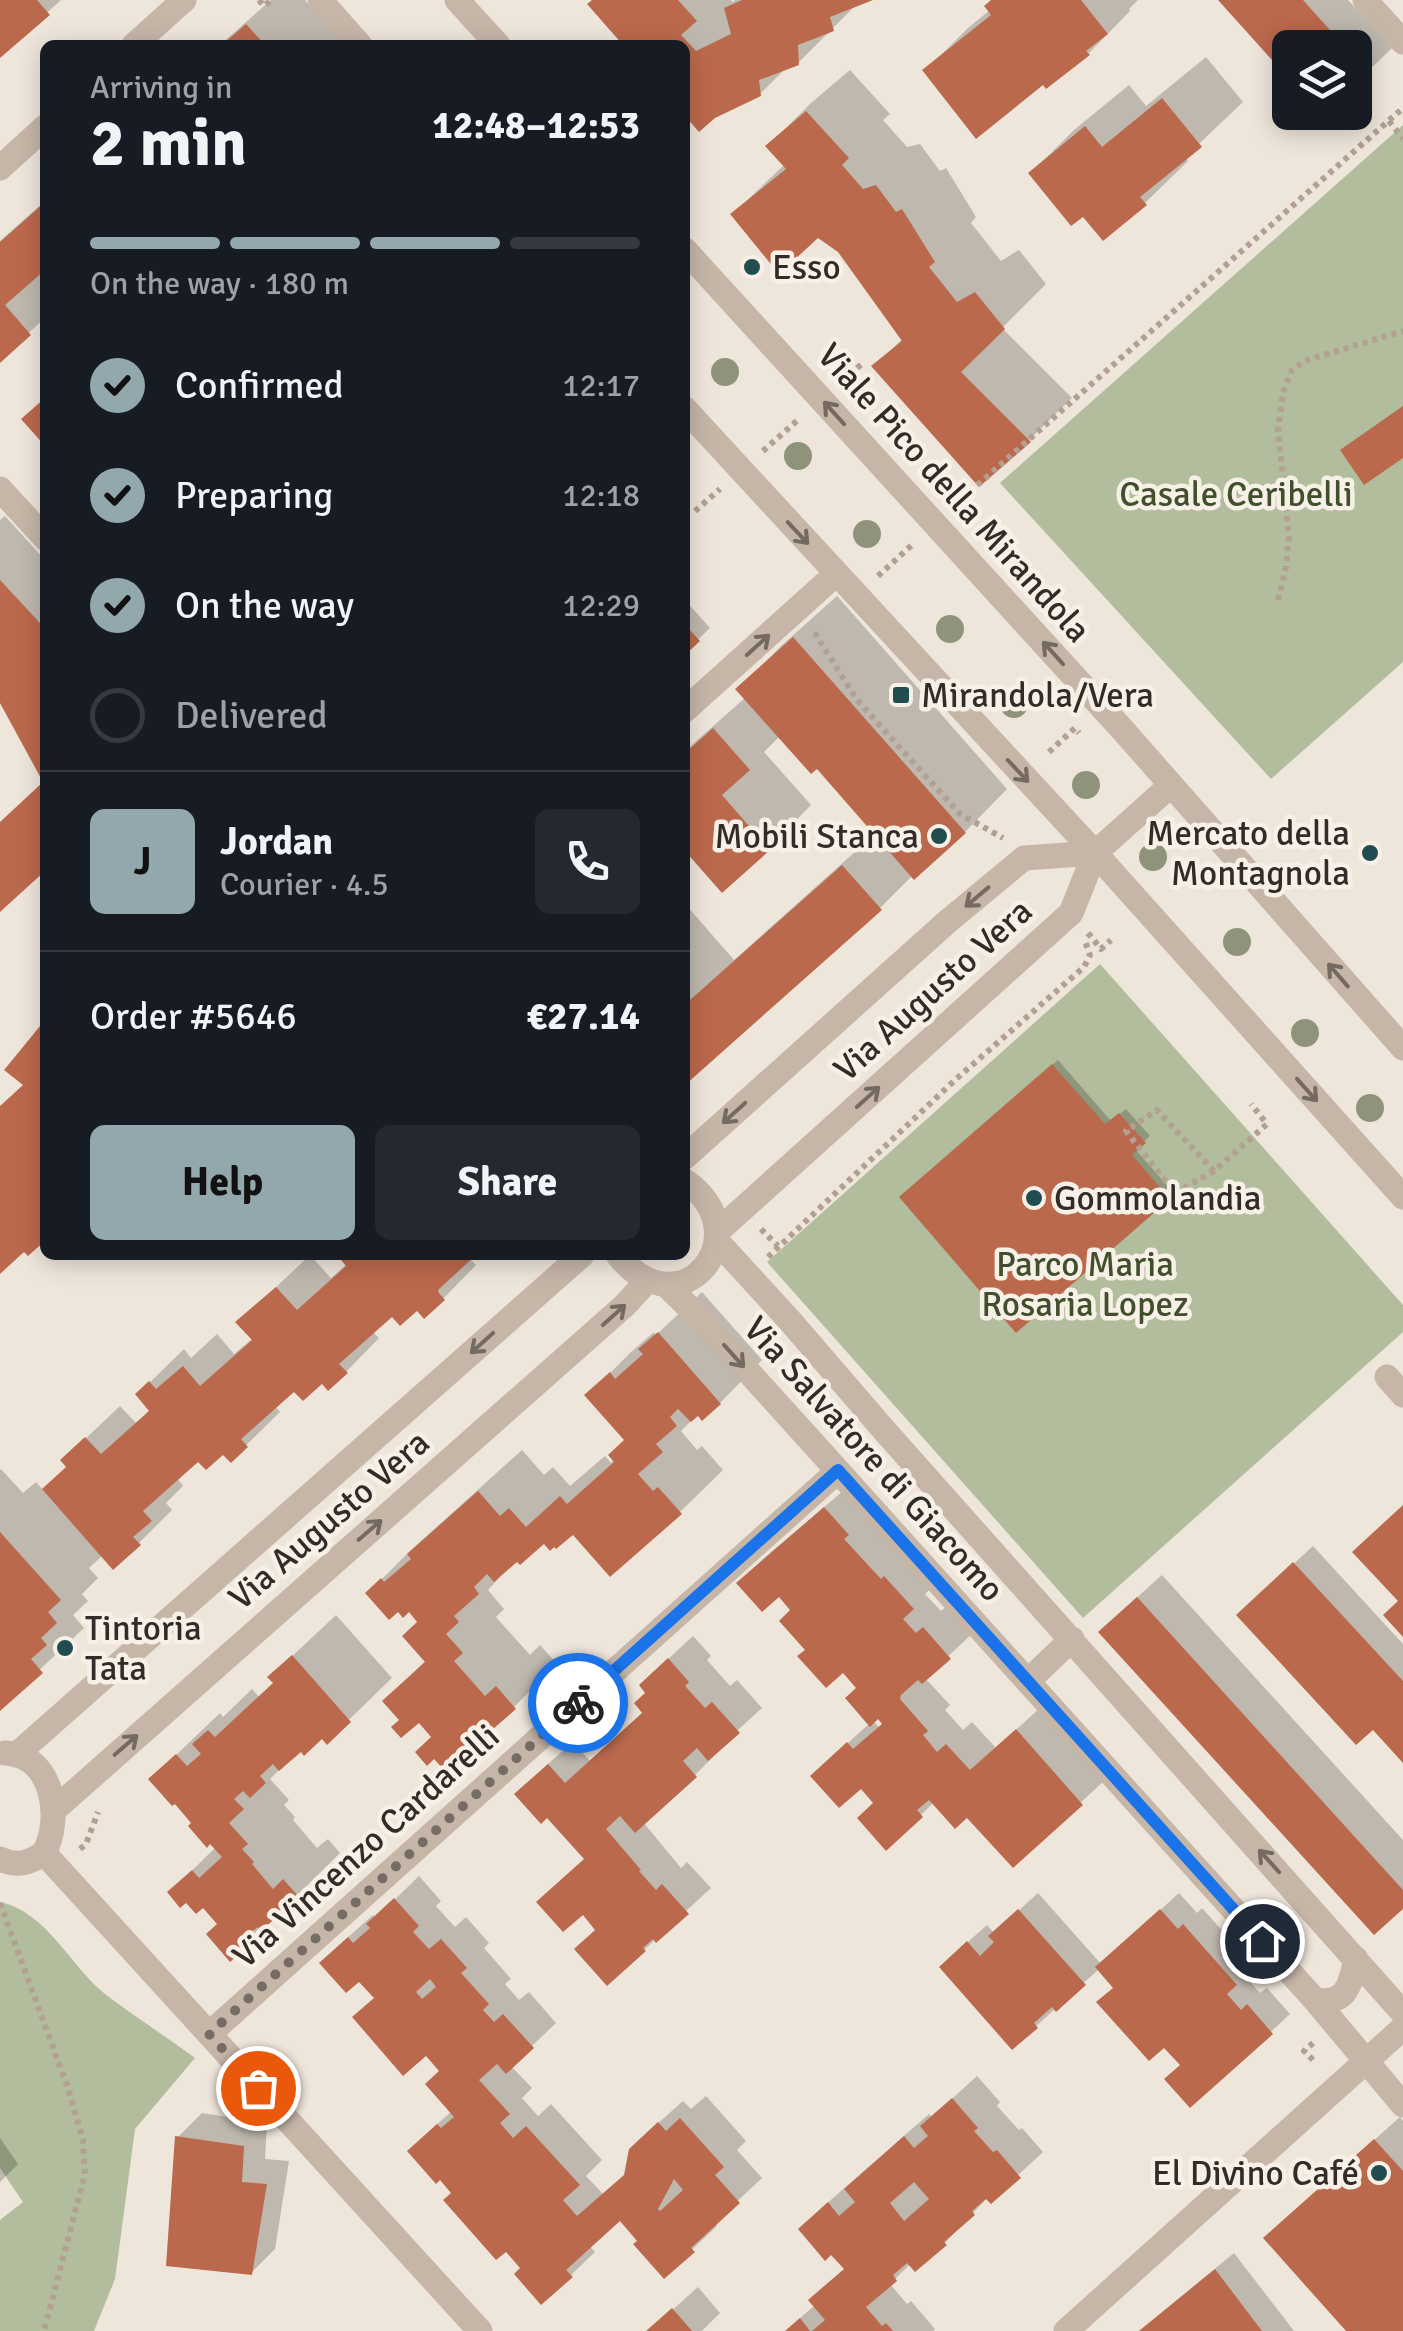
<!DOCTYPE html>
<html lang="en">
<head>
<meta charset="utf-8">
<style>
  :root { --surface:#171b24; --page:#242831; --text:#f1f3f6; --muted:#9ea1a6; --line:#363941; --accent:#93a8ac }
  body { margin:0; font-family:Signika,sans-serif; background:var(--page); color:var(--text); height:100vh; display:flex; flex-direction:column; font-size:38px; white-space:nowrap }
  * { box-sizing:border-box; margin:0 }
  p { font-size:32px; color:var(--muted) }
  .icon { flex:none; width:55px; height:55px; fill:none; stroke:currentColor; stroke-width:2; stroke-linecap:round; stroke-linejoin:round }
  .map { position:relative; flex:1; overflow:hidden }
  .panel { position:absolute; left:40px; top:40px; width:650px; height:1220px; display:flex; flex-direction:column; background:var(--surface); border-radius:15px; box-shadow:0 5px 25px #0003 }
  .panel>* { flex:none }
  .controls { position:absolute; left:1272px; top:30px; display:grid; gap:20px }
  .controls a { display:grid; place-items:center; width:100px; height:100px; border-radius:15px; background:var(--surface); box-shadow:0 5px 25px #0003; font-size:50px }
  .pin { position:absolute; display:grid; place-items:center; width:85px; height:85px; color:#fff; margin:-42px; border:5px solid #fff; border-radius:50%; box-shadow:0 2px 10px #0007 }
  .courier { position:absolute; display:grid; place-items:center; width:100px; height:100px; margin:-50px; border:8px solid #1a73e8; border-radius:50%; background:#fff; color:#222; box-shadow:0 2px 12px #0007 }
  .headline em { font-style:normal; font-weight:700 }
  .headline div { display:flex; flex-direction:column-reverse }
  .headline { display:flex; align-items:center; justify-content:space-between; height:170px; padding:0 50px }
  h1 { font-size:65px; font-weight:700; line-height:75px }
  .bar { display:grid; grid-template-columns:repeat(4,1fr); gap:15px 10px; align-content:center; height:120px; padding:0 50px }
  .bar i { height:12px; border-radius:8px; background:var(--line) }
  .bar .current { background:var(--accent) }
  .bar p { grid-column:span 4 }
  .line { display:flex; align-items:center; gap:25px; padding:0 50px; border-top:2px solid var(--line) }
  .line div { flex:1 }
  .round { display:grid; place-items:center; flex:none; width:105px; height:105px; border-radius:15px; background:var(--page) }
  ol { padding:0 50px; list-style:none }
  li { display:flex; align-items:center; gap:30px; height:110px }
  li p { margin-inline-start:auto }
  li .icon { padding:10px; border-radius:50%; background:var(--accent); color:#111; stroke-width:4 }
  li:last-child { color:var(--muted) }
  li i { width:55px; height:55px; border:5px solid var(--line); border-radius:50% }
  .button { display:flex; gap:20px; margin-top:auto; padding:20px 50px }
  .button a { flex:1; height:115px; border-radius:15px; background:var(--accent); color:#111; font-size:40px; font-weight:700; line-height:115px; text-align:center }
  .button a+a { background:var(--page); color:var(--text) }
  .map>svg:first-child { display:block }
</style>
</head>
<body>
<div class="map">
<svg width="1403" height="2331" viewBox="0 0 1403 2331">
  <rect width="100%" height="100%" fill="#efe6db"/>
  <!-- green -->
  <path fill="#b1bd9c" d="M1403,125v537l-132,117 -271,-296z
    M1100,964l303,341v27l-320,286 -316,-356z
    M0,1902c47,10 70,64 105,92 29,22 60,42 90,64l-60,71 -20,150 -21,52h-94v-111l23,-18 -23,-34z"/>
  <!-- shadow -->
  <path fill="#0003" fill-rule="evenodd" d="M0,0h61l-61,55z
    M271,0h34l40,45h-125z
    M595,0h136l2,2 2,-2h132l-9,3 -60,60 -11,4 -27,27 -75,18v-67h-59z
    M993,0h145l-9,9 1,2 -42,43 -44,28 -119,-11 43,-43 22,-18z
    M1222,0h126l44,48 -37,36v-36h-65v28z
    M1206,57l37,45 -58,55 3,4 -43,42 -114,-30 43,-43 55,-45 17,21z
    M850,70l40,44 -7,6 24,27 13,-3 20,27 6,-3 30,49 -5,6 30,38 18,-11 27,34 -44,44 70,70 -43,42 -50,44 -104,-118 28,-28 -64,-88 -21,-15 -85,-21 52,-50 -17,-18 43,-43z
    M45,201v117l-45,41v-118z
    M5,516l40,44v220l-45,-82v-178z
    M837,596l170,193 -42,43 -52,43 -33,33 -195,174v-175l2,-1 47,54 142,-127 -59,-68 -37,-29 -16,16 47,53 -42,43 -47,41 -37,-42v-96l61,-54 -7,-8 42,-43z
    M685,600l25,28 -25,24z
    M1058,1060l53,61 15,-12 24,27 -15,13 38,43 -156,138 -115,-132z
    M310,1255l21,23 16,-14 -7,-9h132l-3,3 7,7 -33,34 -51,14 -20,18 7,7 -33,34 -52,16 -19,18 5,6 -49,48 -7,-8 -25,6 -22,20 6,8 -17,17 6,7 -33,33 -36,12 -14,13 9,10 -16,16 6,7 -15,14 11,13 -84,79v-237l1,-1 22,24 13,-11 8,9 25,-25 -6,-6 57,-54 16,17 15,-14 -13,-15 46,-45 7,9 26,-24 17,20 19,-16 -14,-16z
    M702,1292l60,68 -42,43 -21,10 -18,18 16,19 5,-4 21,24 -43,42 -107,19 -29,10 -27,17 -19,18 2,1 -12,13 16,19 -8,8 34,38 10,-10 17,19 -43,43 -69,61 -11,-32 -15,-17h-17l-17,-18 41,-41 -6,-39 -11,-12 -41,-16 43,-43 111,-100 22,25 9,-8 17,19 35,-30 6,7 16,-24 -39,-44 42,-42 24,-21 2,3z
    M849,1486l87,98 -11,10 16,17 7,-6 25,28 -48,45 25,27 -5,5 18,20 9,-8 24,26 45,-41 64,73 -92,85 -45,-51 -34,-12 -13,13 -83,-63 32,-29 -11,-35 -16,-19 -35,-20 -15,-39 -14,-17 -39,-10 23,-24zM878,1716l6,7 -5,4 -6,-6z
    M1313,1546l90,98v115l-145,-162z
    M1162,1575l241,265v65l-278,-297z
    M336,1615l56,63 -65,63 -4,-5 -22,12 -31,31 19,21 -5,5 11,12 -2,3 24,28 11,-9 12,14 -85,84 -35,-13 -17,-19 -33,-13 46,-45 -65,-68 69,-66 3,4 29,-28 7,8 16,-15 -5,-5z
    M693,1636l18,20 -4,4 23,26 7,-6 25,28 -45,41 2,2 -24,24 -52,47 38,46 6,-6 24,26 -67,62 -46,-21 -12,-71 -45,-88 32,-28 17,19 55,-49 3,-20 18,-31z
    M419,1876l22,25 -5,5 19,21 11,-10 23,26 -5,5 27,31 -6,5 14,16 10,-8 27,31 -45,43 21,22 -10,10 16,18 13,-12 51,56 -16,16 17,18 24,-21 29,-48 27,-24 8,8 15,-13 40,45 -9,9 25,28 -48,45 3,3 -53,50 -24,-35 -20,-23 -31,27 6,7 -24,23 -47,-7 -90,-141 18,-16 -10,-41 -66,-74 -30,-57 27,-24 3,3z
    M1038,1893l63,71 78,-71 18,20 5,-5 51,57 -9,10 16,18 7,-5 23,26 -99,91 -9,-41 -83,-95 -86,78 -53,-98 27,-24 7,8z
    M977,2076l23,26 -3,4 22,24 3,-2 21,24 -52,48 -3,-3 -43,46 -30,26 -4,-6 -21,21 17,20 4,-3 24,28 -2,2h-148l30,-26 31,-37 -21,-63 104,-91 3,3z
    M202,2113l65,10 -2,36 24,2 -14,88 -24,24 -73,-136z
    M1400,2117l3,4v206l-4,4h-50l-59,-116z
    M0,2138l18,26 -18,18z
    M1234,2253l60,78h-155z
    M698,2287l22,26 -18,18h-53z"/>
  <!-- building -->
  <path fill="#bb694d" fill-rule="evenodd" d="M0,0h37l13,15 -50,43z
    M592,0h86l19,21 -16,14 15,16 35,-17 -7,-26 18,-8h131l-43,17 4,14 -36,14 1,20 -40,15 2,16 -46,22 -16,14 -14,-16v-71h-62l-36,-41z
    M991,0h90l27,34 -22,17 4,4 -44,34 -3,-4 -67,54 -54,-69 69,-55 -7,-9z
    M1218,0h85l43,48h-56v32z
    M246,24l19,21h-43z
    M1355,58l15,16 -15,14z
    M1162,98l40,49 -62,50 7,8 -44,36 -20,-24 -12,9 -43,-53 57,-47 17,21z
    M806,111l43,47 -7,7 21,24 13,-4 20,27 6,-3 33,53 -6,5 28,35 18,-10 30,37 -44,43 70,70 -52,45 -108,-121 31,-25 -64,-89 -20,-14 -39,36 -49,-60 56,-45 -21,-23z
    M45,202v68l-40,35 26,30 -31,28v-121z
    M45,398v48l-24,-27z
    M1403,406v52l-39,27 -24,-35z
    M0,580l40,43 5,11v237l-45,41v-90l43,-40 -43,-79z
    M685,625l15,16 -15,14z
    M793,637l173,196 -52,47 -97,-111 -6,5 -76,-85z
    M713,728l37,42 -28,25 48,55 -48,43 -37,-42v-98z
    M842,865l40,45 -197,175v-91l5,6z
    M45,1020v221l-17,15 -4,-4 -24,22v-168l23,-21 -19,-15z
    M1052,1064l53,60 14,-11 27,30 -14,12 38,44 -154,134 -117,-136z
    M337,1255h139l-37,34 -1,3 7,8 -21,19 -7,-8 -17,15 -8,-9 -53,47 9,9 -20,18 -6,-7 -19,17 -9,-9 -53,47 7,8 -17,16 -8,-8 -17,15 -8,-8 -55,49 9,10 -19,16 8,8 -28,25 -71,-81 24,-22 -6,-7 25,-23 16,17 48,-43 -14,-17 14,-13 7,8 27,-23 17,20 52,-46 -17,-18 41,-35 21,23 49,-44z
    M658,1332l63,72 -19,17 -4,-5 -7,6 -13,-13 -8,8 7,9 -21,18 7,8 -25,22 15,17 5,-4 24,27 -72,63 -37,-42 -17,14 -2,-2 -4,4 -6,-7 -24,21 -3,-3 -23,20 -7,-8 -13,13 5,7 -25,22 5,6 -13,12 17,19 -9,8 31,35 11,-10 20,23 -71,62 -11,-12 -7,7 -12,-14 16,-15 -12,-14 -18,15 -10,-11 8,-7 -17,-19 43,-39 -23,-26 15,-14 -8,-10 -6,6 -5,-6 -9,8 -24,-27 16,-15 3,4 27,-23 -4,-5 71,-63 22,25 9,-8 17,19 34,-31 7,8 47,-42 -6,-7 16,-15 -40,-45 26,-23 5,7 28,-25 -5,-5z
    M1403,1505v132l-20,-22 15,-14 -46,-49z
    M824,1507l25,28 -5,4 37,40 3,-3 30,33 -11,10 13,14 7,-6 28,32 -29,25 -4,-4 -17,15 -1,4 28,32 -5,4 14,17 9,-8 24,26 46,-41 67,76 -70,63 -46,-50 -12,11 -26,-29 -12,10 6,7 -37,34 -29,-33 16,-15 -12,-14 -22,19 -29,-32 37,-34 6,7 29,-25 -4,-5 -8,8 -25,-29 11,-10 -13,-15 -17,15 -29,-32 8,-6 -26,-29 11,-11 -11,-13 -17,15 -26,-29z
    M0,1532l61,68 -13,12 9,11 -16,15 6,7 -16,14 12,14 -43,38z
    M1293,1562l110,119v82l-30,-33 -17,15 -120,-130z
    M1137,1597l266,293v19l-29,26 -276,-303z
    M292,1655l59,67 -24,23 -5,-6 -18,17 -3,-4 -22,19 -6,-7 -13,12 6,7 -16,15 -7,-7 -9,8 10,10 -15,14 19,21 -6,5 12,13 -2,2 21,25 10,-10 16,18 -38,34 -3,-4 -7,5 6,7 -27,23 -24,-28 11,-10 -14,-16 -7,6 -10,-11 -6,5 -13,-16 25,-22 7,8 23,-21 -12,-13 -3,4 -19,-22 3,-3 -16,-19 -3,2 -24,-27 28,-25 11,12 14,-12 -9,-10 16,-14 7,7 58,-54 -6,-6z
    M668,1658l21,24 -4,4 20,22 7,-6 28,31 -32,28 -11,-13 -14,13 14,16 -62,56 -15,-17 -14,13 35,41 -2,1 17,19 6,-6 27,30 -33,29 -3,-4 -10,9 3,3 -39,35 -33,-37 21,-19 -12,-15 -20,17 -27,-30 48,-43 -37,-41 -6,6 -27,-30 34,-30 17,19 77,-70 -8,-10 11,-10 -6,-8z
    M394,1898l25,28 -6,6 16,17 12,-10 26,29 -6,5 28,31 -6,6 11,12 9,-8 31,34 -28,26 -9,-10 -18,16 31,34 -10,9 13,15 13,-12 54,59 -17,15 14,16 47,-41 5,-26 29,-27 8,9 14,-13 44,49 -9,8 25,28 -49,45 4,4 -31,27 -31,-35 4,-3 -17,-20 -54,49 7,7 -32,28 -27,-31 6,-6 -14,-16 -10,8 -53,-60 8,-7 -11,-13 -4,4 -29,-33 30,-27 4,4 13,-11 -29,-33 14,-13 -13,-15 -23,20 -51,-59 22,-19 -15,-16 -13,11 -27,-30 29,-26 5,6 17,-15 -4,-4zM430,1979l6,8 -14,12 -6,-7zM674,2179l9,11 -23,21 -2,-2z
    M1018,1909l68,76 -30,27 -4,-5 -18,16 4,5 -26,22 -73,-83 28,-26 13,15 14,-14 -6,-6z
    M1160,1909l18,20 5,-5 54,61 -10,9 14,16 6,-6 26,30 -83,74 -26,-29 16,-14 -16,-17 -15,13 -53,-59 17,-14 -18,-21z
    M952,2098l26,30 -4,3 19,21 4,-2 24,28 -30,26 -5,-5 -14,12 3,4 -31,27 3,3 -32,27 -8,-9 -14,12 4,6 -31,26 16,19 4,-3 7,8h-81l13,-11 -17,-20 36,-31 -13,-14 -6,6 -27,-32 30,-27 11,14 16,-14 -11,-13 60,-53 10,12 14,-12 -8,-10zM914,2182l15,17 -25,22 -14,-18z
    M175,2136l69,10 -2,36 25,2 -15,91 -86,-9z
    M1374,2139l29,32v160h-57l-83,-93z
    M1215,2269l47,62h-123z
    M672,2308l20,23h-46z
    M800,2318l10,13h-25z"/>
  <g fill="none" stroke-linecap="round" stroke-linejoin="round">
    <!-- path -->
    <path stroke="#b2a092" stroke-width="6" stroke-dasharray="5 5" stroke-linecap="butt" d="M259,0l5,6 7,-6
      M1389,121l14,18
      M842,381l22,-19
      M763,451l36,-32
      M955,505l448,-397
      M695,511l25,-22
      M878,576l35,-32
      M1278,600l8,-33 3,-30 -11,-107 5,-37 9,-23 12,-9 99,-30
      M818,633l-2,2 41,65 103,114 43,24
      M1049,752l26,-24 4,5
      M1088,933l13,16 10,-9
      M1214,1171l-57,-61 -31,21 49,62 39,-22 53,-47 -16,-20
      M761,1229l17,17
      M768,1257l187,-177 129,-113 6,-12 -5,-14
      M80,1849l6,-5 12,-32
      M0,1903l68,185 15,52 2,34 -41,157
      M1313,2060l-9,-9 9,-8"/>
    <!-- minor -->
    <path stroke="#c6b6a8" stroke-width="25" d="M320,0l40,45
      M457,0l41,45
      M1365,0l38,42
      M134,45l50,-45
      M0,168l45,-41
      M685,250l436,478 282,320
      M685,409l410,444 308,344
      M0,489l45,49
      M685,710l151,-136
      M685,1157l262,-235 77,-64 71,-5
      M717,1232l354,-319 24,-60 76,-68
      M716,1240l75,82 93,108 519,583
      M618,1255c63,79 144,-21 67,-74
      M667,1286l31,30 140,155 477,529 88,105
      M1387,1377l16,18
      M1028,1681l44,-42
      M17,1754l565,-499
      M54,1810l570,-504 24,-26
      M44,1853l436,478
      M0,1859c17,8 29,4 44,-6 19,-35 9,-98 -39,-100
      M1315,2000c32,5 35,-15 41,-41
      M209,2034l629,-563
      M1066,2331l337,-303"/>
  </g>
  <!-- trees -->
  <g fill="#90937b">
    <circle cx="725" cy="372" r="14"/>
    <circle cx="798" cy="456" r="14"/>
    <circle cx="867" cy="534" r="14"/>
    <circle cx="950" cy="629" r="14"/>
    <circle cx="1014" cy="704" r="14"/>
    <circle cx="1086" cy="785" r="14"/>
    <circle cx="1153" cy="857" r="14"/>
    <circle cx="1237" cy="942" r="14"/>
    <circle cx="1305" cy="1033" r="14"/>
    <circle cx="1370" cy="1108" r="14"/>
  </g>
  <!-- one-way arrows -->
  <defs><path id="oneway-shaft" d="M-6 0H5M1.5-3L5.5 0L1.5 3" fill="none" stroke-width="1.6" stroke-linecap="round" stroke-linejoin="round" transform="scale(2.5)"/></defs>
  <g stroke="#756a61">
    <use href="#oneway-shaft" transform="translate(834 413) rotate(-132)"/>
    <use href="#oneway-shaft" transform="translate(798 533) rotate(47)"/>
    <use href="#oneway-shaft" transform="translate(758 645) rotate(-42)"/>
    <use href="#oneway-shaft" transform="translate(1053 653) rotate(-132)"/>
    <use href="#oneway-shaft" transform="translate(1018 771) rotate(47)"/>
    <use href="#oneway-shaft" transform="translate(977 897) rotate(140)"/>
    <use href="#oneway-shaft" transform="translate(1338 975) rotate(-131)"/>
    <use href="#oneway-shaft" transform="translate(1307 1090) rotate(48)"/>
    <use href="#oneway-shaft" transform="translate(868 1097) rotate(-42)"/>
    <use href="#oneway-shaft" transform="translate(734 1113) rotate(138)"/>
    <use href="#oneway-shaft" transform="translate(614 1315) rotate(-42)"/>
    <use href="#oneway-shaft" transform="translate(482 1343) rotate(138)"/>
    <use href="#oneway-shaft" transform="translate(734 1356) rotate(48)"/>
    <use href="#oneway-shaft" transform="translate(370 1530) rotate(-41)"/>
    <use href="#oneway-shaft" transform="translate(126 1745) rotate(-41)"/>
    <use href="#oneway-shaft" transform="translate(1269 1861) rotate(-132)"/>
  </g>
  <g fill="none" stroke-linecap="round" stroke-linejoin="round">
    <!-- done -->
    <path stroke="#756c66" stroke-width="10" stroke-dasharray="0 18" d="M258,2088l-49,-54 369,-331"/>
    <!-- route -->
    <path stroke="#1a73e8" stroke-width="12" d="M578,1703l260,-233 424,471"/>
  </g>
  <!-- markers -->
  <g fill="#214d51" stroke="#f7f0e7" stroke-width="4">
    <circle cx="752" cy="267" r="10"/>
    <rect x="891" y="685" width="20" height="20" rx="5"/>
    <circle cx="939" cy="836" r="10"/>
    <circle cx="1370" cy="853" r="10"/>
    <circle cx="1034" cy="1198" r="10"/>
    <circle cx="65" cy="1648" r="10"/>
    <circle cx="1379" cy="2173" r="10"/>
  </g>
  <g text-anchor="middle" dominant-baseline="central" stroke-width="9" stroke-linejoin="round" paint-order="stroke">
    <!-- poi labels -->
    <g font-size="35" fill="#332b27" stroke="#f7f0e7" text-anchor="start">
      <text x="772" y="267">Esso</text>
      <text x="921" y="695">Mirandola/Vera</text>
      <text x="1350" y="833" text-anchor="end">Mercato della<tspan x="1350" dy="40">Montagnola</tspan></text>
      <text x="919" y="836" text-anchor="end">Mobili Stanca</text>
      <text x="1054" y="1198">Gommolandia</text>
      <text x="85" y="1628">Tintoria<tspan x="85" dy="40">Tata</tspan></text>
      <text x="1359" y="2173" text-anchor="end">El Divino Café</text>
    </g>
    <!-- street labels -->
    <g font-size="35" fill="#332b27" stroke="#f7f0e7">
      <text transform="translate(954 493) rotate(48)">Viale Pico della Mirandola</text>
      <text transform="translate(933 990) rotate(-42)">Via Augusto Vera</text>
      <text transform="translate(874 1459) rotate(48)">Via Salvatore di Giacomo</text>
      <text transform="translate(329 1520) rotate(-41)">Via Augusto Vera</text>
      <text transform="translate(366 1846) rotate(-42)">Via Vincenzo Cardarelli</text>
    </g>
    <!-- park labels -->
    <g font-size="35" fill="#424f2d" stroke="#f7f0e7">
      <text x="1236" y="494">Casale Ceribelli</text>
      <text x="1085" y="1264">Parco Maria<tspan x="1085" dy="40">Rosaria Lopez</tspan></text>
    </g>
  </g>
</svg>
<div class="controls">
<a><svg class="icon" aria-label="layers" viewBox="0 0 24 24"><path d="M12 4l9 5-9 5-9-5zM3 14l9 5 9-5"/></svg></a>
</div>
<div class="pin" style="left:258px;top:2088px;background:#ea580c"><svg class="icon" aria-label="bag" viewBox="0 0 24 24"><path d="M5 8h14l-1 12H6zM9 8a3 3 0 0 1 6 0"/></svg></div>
<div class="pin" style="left:1262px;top:1941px;background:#1f2937"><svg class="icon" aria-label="home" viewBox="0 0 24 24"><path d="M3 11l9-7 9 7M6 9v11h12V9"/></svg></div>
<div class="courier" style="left:578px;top:1703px"><svg class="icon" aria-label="bike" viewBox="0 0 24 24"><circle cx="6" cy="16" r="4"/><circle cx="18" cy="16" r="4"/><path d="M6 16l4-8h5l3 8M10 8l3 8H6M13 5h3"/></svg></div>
<section class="panel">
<div class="headline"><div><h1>2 min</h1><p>Arriving in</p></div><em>12:48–12:53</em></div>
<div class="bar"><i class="current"></i><i class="current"></i><i class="current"></i><i></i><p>On the way · 180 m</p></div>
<ol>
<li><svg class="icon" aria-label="check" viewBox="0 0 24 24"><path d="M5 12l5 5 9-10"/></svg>Confirmed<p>12:17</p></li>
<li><svg class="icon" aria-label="check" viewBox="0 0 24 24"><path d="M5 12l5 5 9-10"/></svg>Preparing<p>12:18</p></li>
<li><svg class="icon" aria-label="check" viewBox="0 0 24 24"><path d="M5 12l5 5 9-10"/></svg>On the way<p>12:29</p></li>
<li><i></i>Delivered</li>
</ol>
<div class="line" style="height:180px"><b class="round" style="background:var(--accent);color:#111">J</b><div><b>Jordan</b><p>Courier · 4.5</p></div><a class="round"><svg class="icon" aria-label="phone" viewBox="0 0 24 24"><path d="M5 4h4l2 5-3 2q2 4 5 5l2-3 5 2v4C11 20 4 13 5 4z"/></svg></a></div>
<div class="line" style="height:130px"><div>Order #5646</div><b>€27.14</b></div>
<div class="button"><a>Help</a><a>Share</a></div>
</section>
</div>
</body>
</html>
